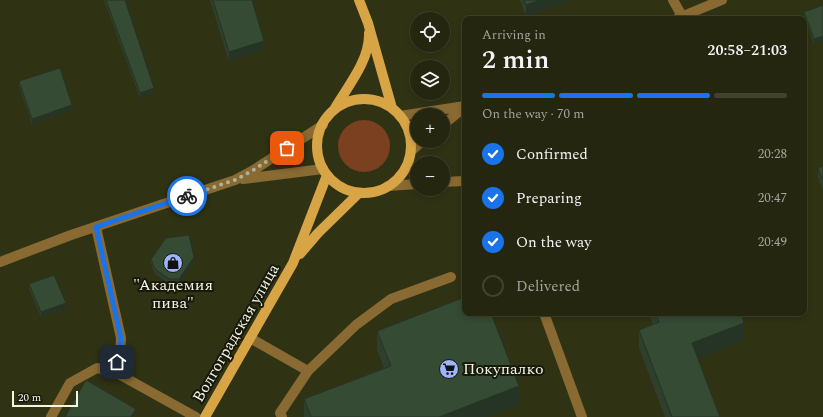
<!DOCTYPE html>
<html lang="en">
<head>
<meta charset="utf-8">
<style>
  :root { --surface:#24260f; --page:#30321d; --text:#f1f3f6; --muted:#a3a59e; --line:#41432f; --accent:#1a73e8 }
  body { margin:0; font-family:Spectral,serif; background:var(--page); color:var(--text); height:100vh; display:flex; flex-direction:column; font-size:15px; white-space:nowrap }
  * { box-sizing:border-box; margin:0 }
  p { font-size:13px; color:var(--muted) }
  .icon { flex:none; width:22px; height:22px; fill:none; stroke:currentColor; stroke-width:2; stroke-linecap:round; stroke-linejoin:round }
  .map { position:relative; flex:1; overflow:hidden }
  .sheet { position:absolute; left:462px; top:16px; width:345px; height:300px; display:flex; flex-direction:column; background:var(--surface); border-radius:8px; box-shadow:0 2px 6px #0003,0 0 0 1px var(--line) }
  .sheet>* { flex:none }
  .fabs { position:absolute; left:410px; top:12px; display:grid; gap:8px }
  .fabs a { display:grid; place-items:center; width:40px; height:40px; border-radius:50%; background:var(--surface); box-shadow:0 2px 6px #0003,0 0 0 1px var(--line); font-size:20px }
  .scale { position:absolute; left:12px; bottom:10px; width:66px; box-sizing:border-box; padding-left:4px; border:2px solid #f4f6e4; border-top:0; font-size:11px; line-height:14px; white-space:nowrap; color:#f4f6e4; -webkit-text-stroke:3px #18190c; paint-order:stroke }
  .pin { position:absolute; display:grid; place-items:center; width:34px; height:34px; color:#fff; margin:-17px; border-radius:8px; box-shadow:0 2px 6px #0006 }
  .courier { position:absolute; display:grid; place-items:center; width:40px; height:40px; margin:-20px; border:3px solid #1a73e8; border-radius:50%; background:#fff; color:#222; box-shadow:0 1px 5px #0007 }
  .headline em { font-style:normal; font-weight:600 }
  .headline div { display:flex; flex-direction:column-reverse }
  .headline { display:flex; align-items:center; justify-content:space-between; height:68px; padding:0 20px }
  h1 { font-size:26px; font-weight:600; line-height:30px }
  .bar { display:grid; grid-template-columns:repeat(4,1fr); gap:6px 4px; align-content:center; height:48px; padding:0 20px }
  .bar i { height:5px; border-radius:3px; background:var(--line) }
  .bar .selected { background:var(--accent) }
  .bar p { grid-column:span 4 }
  ol { padding:0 20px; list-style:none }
  li { display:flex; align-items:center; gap:12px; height:44px }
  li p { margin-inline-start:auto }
  li .icon { padding:4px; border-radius:50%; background:var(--accent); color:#fff; stroke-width:4 }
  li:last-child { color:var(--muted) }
  li i { width:22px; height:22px; border:2px solid var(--line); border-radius:50% }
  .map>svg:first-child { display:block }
</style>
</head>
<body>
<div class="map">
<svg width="823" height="417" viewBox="0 0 823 417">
  <rect width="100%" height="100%" fill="#303214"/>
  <!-- green -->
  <path fill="#7a401f" d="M338 146a26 26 0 1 1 52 0a26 26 0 1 1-52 0Z"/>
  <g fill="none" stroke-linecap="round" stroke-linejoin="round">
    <!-- service -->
    <path stroke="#896a32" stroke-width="10" d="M673,0l9,16
      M96,227l25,111 -1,15 -7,18
      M250,338l58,33
      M51,417l19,-34 27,-15 16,3 83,46
      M282,417l-2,-4 28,-42 48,-46 35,-26 60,-22"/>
    <!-- tertiary -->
    <path stroke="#896a32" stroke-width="10" d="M676,19l46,-19
      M400,116l65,-10
      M443,125l22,-18
      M411,151l12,-10
      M243,179l80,-10
      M443,182l22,-1
      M388,186l29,-2
      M0,262l71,-27 164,-55 17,-9 71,-46
      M544,313l38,104"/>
    <!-- primary -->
    <path stroke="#d8a546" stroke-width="10" d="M359,0l9,23 24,85
      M317 146a47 47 0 1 1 94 0a47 47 0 1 1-94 0Z
      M335,108c13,-22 35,-48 34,-75
      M300,254l18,-21 41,-40
      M205,417l88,-154 34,-88"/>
  </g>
  <!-- wall -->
  <path fill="#2e402d" d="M104,0h21l29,93 -14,5z
    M210,0h42l12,50 -35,11z
    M520,0h51l-45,16z
    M823,5v36l-9,3 -10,-28v-4z
    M19,81l53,29 -40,14 -13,-38z
    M823,166v24l-5,-13v-9z
    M151,259l43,3 -15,22h-10l-14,-10 -4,-10z
    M29,284l37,24 -25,9 -12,-28z
    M649,313h92l3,27 -46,18 22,59h-55l-26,-69v-18l14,-5z
    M377,331l142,74 -32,12h-183v-18l80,-31 -7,-18z"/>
  <!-- shaded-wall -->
  <path fill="#253424" d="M540,0h31l-45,16v-11z
    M823,36v5l-9,3v-5z
    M264,41v9l-35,11v-9z
    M154,88v5l-14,5v-5z
    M72,105v5l-40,14v-5z
    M194,257v5l-15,22v-5z
    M66,303v5l-25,9v-5z
    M744,323v17l-52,21v-18z
    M519,386v19l-32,12h-48z
    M136,409v4l-3,4h-2z"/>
  <!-- building -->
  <path fill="#354b34" stroke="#253424" d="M106,0h19l29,88 -14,5z
    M213,0h39l12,41 -35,11z
    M524,0h16l-14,5z
    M823,5v31l-9,3 -10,-27z
    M60,68l12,37 -40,14 -13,-38z
    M823,166v15l-5,-13z
    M189,235l5,22 -15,22h-10l-14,-10 -4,-10 15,-21z
    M54,275l12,28 -25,9 -12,-28z
    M465,297v16h26l28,73 -80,31h-128l-7,-18 87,-33 -14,-35z
    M656,313h85l3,10 -52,20 28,74h-48l-33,-87 20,-8z
    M86,380l50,29 -5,8h-66z"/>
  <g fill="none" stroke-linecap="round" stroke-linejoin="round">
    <!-- done -->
    <path stroke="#afb19b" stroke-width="4" stroke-dasharray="0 7.2" d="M187,196l48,-16 17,-9 35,-23"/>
    <!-- route -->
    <path stroke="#1a73e8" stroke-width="5" d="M117,362l3,-10 1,-14 -25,-111 91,-31"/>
  </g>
  <!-- icons -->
  <defs>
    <symbol id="shop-disc" viewBox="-11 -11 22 22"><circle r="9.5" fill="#9eb4fd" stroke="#18190c"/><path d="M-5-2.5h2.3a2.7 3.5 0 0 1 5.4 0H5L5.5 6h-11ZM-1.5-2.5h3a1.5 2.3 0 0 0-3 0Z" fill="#111"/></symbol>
    <symbol id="supermarket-disc" viewBox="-11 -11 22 22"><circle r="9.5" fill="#9eb4fd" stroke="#18190c"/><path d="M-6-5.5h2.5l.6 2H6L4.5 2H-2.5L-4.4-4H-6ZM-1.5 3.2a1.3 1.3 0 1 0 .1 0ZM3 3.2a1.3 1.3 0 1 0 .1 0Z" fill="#111"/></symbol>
  </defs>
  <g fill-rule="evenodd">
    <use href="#shop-disc" x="162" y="252" width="22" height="22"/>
    <use href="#supermarket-disc" x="438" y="358" width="22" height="22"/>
  </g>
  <g text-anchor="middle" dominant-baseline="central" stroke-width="4" stroke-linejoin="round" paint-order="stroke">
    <!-- poi labels -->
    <g font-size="16" fill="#f4f6e4" stroke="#18190c">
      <text x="173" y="285">"Академия<tspan x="173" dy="18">пива"</tspan></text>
      <text x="463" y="369" text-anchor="start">Покупалко</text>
    </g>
    <!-- street labels -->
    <g font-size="16" fill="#f4f6e4" stroke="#18190c">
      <text transform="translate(236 333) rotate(-60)">Волгоградская улица</text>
    </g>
  </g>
</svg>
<div class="fabs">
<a><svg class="icon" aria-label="locate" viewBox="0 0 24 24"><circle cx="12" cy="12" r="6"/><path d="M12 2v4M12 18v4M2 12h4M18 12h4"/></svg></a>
<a><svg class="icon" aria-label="layers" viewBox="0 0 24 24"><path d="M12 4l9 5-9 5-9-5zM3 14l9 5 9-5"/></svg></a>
<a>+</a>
<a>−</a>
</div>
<div class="scale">20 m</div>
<div class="pin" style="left:287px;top:148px;background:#ea580c"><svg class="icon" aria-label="bag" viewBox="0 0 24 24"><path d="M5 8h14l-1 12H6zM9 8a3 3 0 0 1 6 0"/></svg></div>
<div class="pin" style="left:117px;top:362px;background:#1f2937"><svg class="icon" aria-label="home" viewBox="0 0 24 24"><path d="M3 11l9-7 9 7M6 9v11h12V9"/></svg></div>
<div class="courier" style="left:187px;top:196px"><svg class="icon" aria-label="bike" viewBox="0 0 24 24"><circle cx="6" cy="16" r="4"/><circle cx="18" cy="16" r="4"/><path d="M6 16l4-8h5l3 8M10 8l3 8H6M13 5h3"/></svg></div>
<section class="sheet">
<div class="headline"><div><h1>2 min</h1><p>Arriving in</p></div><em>20:58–21:03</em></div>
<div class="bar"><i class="selected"></i><i class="selected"></i><i class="selected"></i><i></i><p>On the way · 70 m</p></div>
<ol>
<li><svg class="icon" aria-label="check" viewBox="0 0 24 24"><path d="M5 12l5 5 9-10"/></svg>Confirmed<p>20:28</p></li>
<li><svg class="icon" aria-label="check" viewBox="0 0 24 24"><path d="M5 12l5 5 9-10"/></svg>Preparing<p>20:47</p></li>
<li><svg class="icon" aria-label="check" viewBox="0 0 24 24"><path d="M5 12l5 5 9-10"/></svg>On the way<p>20:49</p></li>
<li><i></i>Delivered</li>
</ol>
</section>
</div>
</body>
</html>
